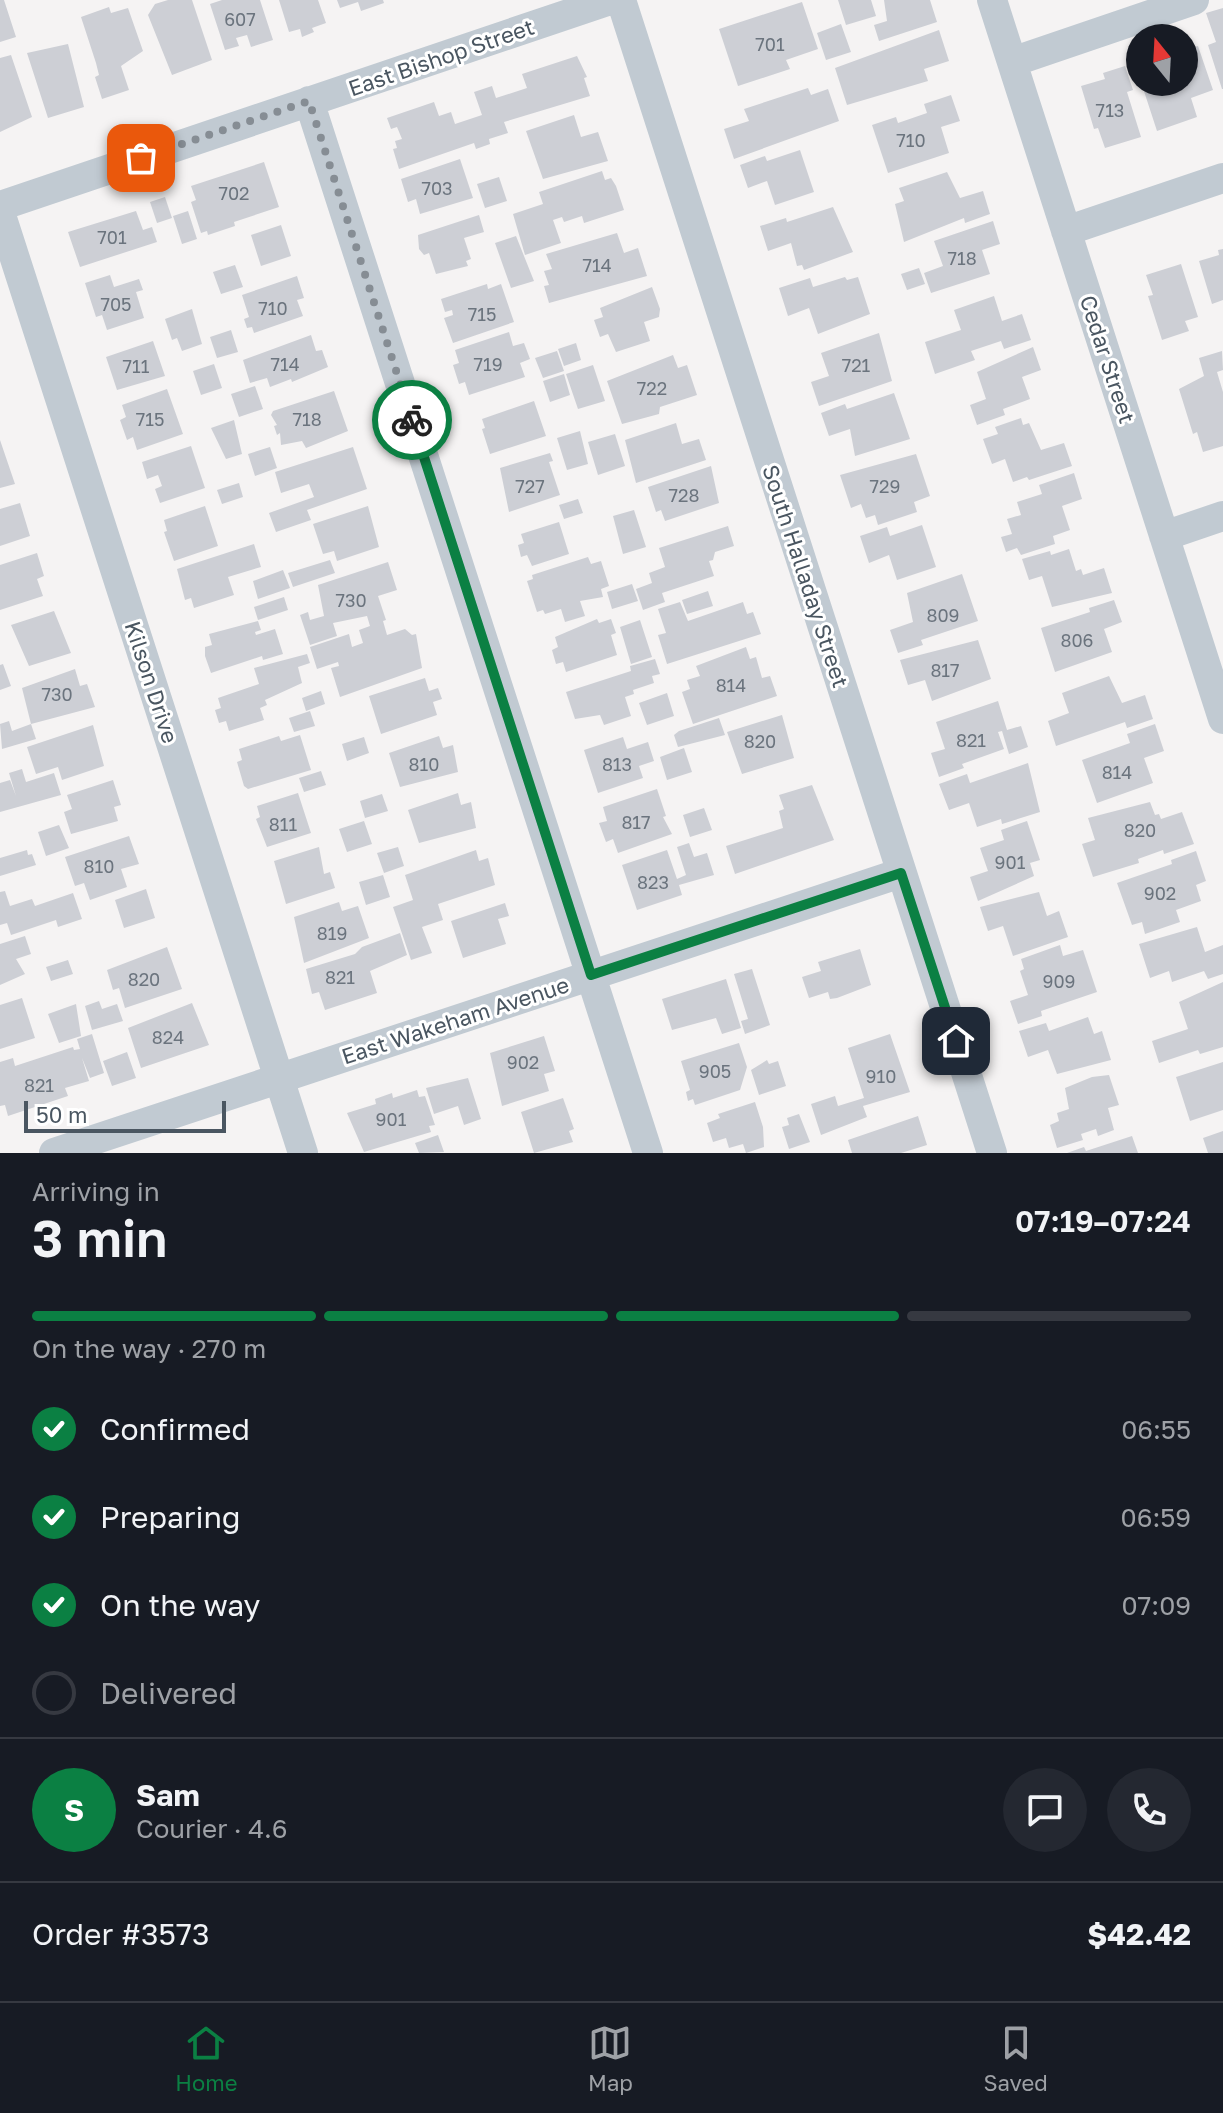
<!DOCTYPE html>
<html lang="en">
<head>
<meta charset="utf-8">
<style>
  :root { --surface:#171b24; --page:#242831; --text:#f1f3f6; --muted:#9ea1a6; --line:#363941; --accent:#0b8043 }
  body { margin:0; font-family:"Golos Text",sans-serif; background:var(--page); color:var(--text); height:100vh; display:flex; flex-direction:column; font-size:30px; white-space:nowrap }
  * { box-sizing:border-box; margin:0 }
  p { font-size:26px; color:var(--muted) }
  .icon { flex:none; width:44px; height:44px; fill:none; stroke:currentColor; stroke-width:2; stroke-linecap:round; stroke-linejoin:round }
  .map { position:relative; height:1153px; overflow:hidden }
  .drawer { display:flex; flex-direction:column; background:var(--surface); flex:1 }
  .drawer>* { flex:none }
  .needle { width:52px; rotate:342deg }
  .controls { position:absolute; left:1126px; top:24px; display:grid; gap:16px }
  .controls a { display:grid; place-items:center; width:72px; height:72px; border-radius:50%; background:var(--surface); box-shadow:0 2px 6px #0004; font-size:40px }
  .scale { position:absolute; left:24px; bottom:20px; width:202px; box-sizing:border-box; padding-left:8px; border:4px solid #4a5661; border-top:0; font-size:22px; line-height:28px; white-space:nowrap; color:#4a5661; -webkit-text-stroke:6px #fff; paint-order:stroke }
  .pin { position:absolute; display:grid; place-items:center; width:68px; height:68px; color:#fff; margin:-34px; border-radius:16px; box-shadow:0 4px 12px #0006 }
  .courier { position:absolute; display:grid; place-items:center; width:80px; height:80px; margin:-40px; border:6px solid #0b8043; border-radius:50%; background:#fff; color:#222; box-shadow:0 2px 10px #0007 }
  .overview em { font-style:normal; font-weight:600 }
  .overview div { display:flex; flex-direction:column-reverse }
  .overview { display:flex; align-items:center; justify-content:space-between; height:136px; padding:0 32px }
  h1 { font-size:52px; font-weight:600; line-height:60px }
  .bar { display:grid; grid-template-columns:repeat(4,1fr); gap:12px 8px; align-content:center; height:96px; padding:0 32px }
  .bar i { height:10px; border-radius:6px; background:var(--line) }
  .bar .on { background:var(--accent) }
  .bar p { grid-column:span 4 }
  .line { display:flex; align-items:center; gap:20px; padding:0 32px; border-top:2px solid var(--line) }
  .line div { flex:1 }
  .round { display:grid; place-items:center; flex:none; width:84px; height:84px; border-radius:42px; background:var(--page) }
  ol { padding:0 32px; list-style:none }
  li { display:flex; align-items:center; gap:24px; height:88px }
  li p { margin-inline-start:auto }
  li .icon { padding:8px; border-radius:50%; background:var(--accent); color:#fff; stroke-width:4 }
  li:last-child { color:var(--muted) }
  li i { width:44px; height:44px; border:4px solid var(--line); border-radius:50% }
  .dock { display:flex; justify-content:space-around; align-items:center; height:112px; border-top:2px solid var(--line); background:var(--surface); font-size:22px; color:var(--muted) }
  .dock a { display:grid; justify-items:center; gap:4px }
  .dock .on { color:var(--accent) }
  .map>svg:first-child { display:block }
</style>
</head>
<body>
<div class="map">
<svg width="1223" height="1153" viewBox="0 0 1223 1153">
  <rect width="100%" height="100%" fill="#f5f3f3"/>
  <!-- building -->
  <path fill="#cdcfd5" d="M0,0h4l12,37 -16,5z
    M168,0h24l20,60 -40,15 -24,-60 7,-11z
    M222,0h38l13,40 -22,7 -4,-12 -11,3 3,8 -14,4 -15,-46z
    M279,0h39l8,23 -14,5 2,4 -12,5 -2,-8 -11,3z
    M337,0h46l1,3 -23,8 -3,-9 -18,6z
    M838,0h33l5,16 -30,9z
    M884,0h46l7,22 -58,19 -5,-16 13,-4z
    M802,2l16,47 -32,11 4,9 -52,17 -19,-57z
    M109,7l2,6 17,-5 15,43 -22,15 8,24 -27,9 -7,-22 4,-2 -3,-12 -15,-46z
    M1223,8v81h-1l-14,-44 8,-3 -10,-29z
    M841,24l10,28 -25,8 -9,-27z
    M939,30l10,31 -25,8 4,12 -81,24 -12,-37z
    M1140,42v35h-1l-10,-31z
    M68,44l16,63 -36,11 -21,-65z
    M1198,46l15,44 -22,8 6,19 -40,14 -16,-49h43v-32z
    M11,55l21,62 -32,15v-74z
    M577,56l10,21 -3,1 6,18 -86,26 4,11 -19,6 1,5 -14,5 -2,-6 -75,26 -6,-20 4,-1 -2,-7 7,-2 -5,-12 -6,2 -4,-11 47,-16 5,14 12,-4 4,12 27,-9 -8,-23 18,-6 4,12 31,-10 -5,-14z
    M1125,66l8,24 -6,2 14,45 -36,11 -7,-20 -4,1 -13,-43 24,-7 -2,-6z
    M808,88l3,7 17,-6 11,32 -105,38 -10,-30 25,-8 -5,-12z
    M951,95l9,26 -19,6 8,26 -61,20 -16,-48 24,-8 2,6 29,-10 -3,-9z
    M574,115l7,22 17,-5 10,29 -65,18 -17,-48z
    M800,150l14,42 -39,13 -8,-24 -19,7 -8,-23 25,-9 2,5z
    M460,159l13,39 -53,16 -4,-15 -8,3 -7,-23z
    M264,162l15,45 -45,15 1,4 -27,9 -1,-4 -6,2 -10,-31 5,-2 -5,-14z
    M602,171l3,9 6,-2 5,8 8,24 -40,13 -2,-7 -18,6 -2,-5 -9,3 8,23 -36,12 -12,-41 30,-10 -4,-12z
    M947,172l13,26 23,-7 7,23 -25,9 -1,-5 -60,24 -9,-38 9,-3 -5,-13z
    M499,177l8,24 -22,7 -8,-24z
    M165,197l7,21 -15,5 -7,-21z
    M833,207l20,45 -49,18 -2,-5 -5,1 -6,-23 -23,8 -8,-25 26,-8 1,4z
    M136,211l7,19 9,-3 5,15 -77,25 -12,-35z
    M188,211l9,28 -15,5 -9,-28z
    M479,215l5,17 -20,6 7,21 -5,2 2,5 -32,8 -7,-21 -5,2 -5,-6 -1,-14z
    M993,221l7,23 -18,6 8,24 -59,19 -7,-20 19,-7 -9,-25z
    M281,225l10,31 -30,10 -10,-31z
    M617,233l7,20 14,-5 9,28 -98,27 -5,-17 5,-1 -5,-14 8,-2 -6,-15z
    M516,236l18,45 -23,7 -16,-45z
    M1223,249v51l-11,4 -13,-43 20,-6 -1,-5z
    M1181,264l17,53 -13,4 4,10 -27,9 -14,-44 5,-1 -7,-20z
    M235,265l8,22 -22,7 -8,-22z
    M919,268l6,16 -18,6 -6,-16z
    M110,275l4,12 25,-8 4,11 -7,2 8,26 -37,12 -5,-15 -6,2 -11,-34z
    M297,276l7,22 -7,2 6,16 -49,17 -2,-6 -5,1 -3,-9 5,-2 -7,-22z
    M845,277l2,3 11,-3 12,37 -52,20 -9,-26 -21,8 -9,-28 31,-10 3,9z
    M487,284l1,5 13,-5 13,38 -61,21 -9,-25 9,-3 -1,-5 -7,2 -4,-13z
    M652,287l8,22 -1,8 -15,5 6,19 -34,11 -8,-18 -8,3 -6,-17 9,-3 -3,-9z
    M994,296l8,25 20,-7 9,26 -27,9 -3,-8 -30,10 4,9 -40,14 -10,-32 36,-12 -7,-20z
    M192,309l10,35 -20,7 -5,-13 -5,2 -7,-21z
    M231,330l7,22 -21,6 -7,-21z
    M509,332l4,14 11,-3 6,16 -10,4 5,14 -56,18 -4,-13 -6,2 -6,-19 6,-2 -4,-13z
    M879,333l13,48 -73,25 -8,-24 18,-6 -8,-23z
    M311,335l5,16 6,-1 6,17 -36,15 -1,-3 -21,8 -3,-9 -17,5 -7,-23z
    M153,341l12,35 -48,14 -11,-33z
    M576,343l5,17 -17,6 -6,-17z
    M1033,347l8,23 -19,7 8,22 -27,10 2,6 -28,10 -7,-20 16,-6 -9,-27z
    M557,351l7,20 -21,7 -8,-20z
    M1222,351l1,19 -6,2 6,20v54l-20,6 -6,-20 -4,2 -14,-45 25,-13 -5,-18z
    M673,355l5,13 9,-3 10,30 -37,12 -1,7 -37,10 -15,-43z
    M214,364l8,24 -21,7 -8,-24z
    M593,365l12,36 -27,8 -12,-35z
    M564,374l6,21 -20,7 -7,-21z
    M255,386l8,23 -24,8 -8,-23z
    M167,389l16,45 -46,16 -4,-13 -6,3 -7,-20 6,-3 -4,-12z
    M334,391l14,40 -42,17 -4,-7 -21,4 -1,-12 -3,2 -3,-9 3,-1 -6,-10 2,-4z
    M894,393l16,46 -55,17 -5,-27 -21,7 -8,-23 24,-9 2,5z
    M534,401l12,35 -56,18 -8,-25 3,-1 -3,-9z
    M1021,418l2,7 6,-2 12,27 23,-7 8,23 -43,14 -2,-3 -14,5 -8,-23 -13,5 -9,-25 15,-5 -3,-7z
    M234,420l8,34 -16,5 -15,-31z
    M676,423l6,21 17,-5 7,21 -70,23 -11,-43z
    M580,431l8,33 -21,6 -10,-32z
    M615,434l10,32 -27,9 -10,-33z
    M0,440l15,44 -15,4z
    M191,446l14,42 -45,15 -5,-14 7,-3 -4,-11 -11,4 -5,-17z
    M270,447l7,21 -22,8 -7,-22z
    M353,447l14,42 -60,21 4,10 -35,12 -7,-19 45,-16 -5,-13 -28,9 -6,-21z
    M550,453l3,8 -4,1 11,33 -51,17 -9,-44z
    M916,454l14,42 -16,6 3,10 -39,13 -3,-10 -9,3 -5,-14 -10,4 -11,-33z
    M711,466l8,37 -54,18 -4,-11 -5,2 -8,-25z
    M1074,473l8,26 -20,7 8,24 -17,6 2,8 -34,11 -4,-7 -11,4 -5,-15 11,-3 -5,-15 14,-4 -4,-13 25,-8 -3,-9z
    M239,483l4,14 -21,7 -5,-14z
    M578,499l5,14 -19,6 -5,-14z
    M20,503l10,33 -30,10v-37z
    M205,506l13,40 -44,15 -10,-29 3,-1 -3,-11z
    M368,506l11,41 -42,14 -3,-10 -11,3 -10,-30z
    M634,510l12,37 -23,7 -10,-38z
    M559,522l10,32 -37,12 -5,-11 -6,2 -3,-12 6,-2 -3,-9z
    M922,525l14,42 -39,13 -8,-25 -20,8 -9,-27 27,-9 3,9z
    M728,526l6,20 -19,6 -2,8 -4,1 5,15 -52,17 3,9 -22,8 -7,-21 16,-6 -3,-10 16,-6 -6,-19z
    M254,544l7,23 -33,10 6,18 -40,13 -3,-10 -6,2 -8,-31z
    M1069,549l7,22 5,-2 2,6 21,-7 8,25 -60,14 -10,-31 -13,4 -7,-21 28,-8 1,4z
    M37,553l7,23 -7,3 6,17 -43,14v-45z
    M588,557l3,7 10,-3 8,25 -8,3 2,8 -23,4 5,15 -20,6 -4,-13 -16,5 -2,-4 -6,2 -10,-31 6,-2 -1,-4z
    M330,560l5,13 -42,14 -5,-14z
    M388,562l9,28 -19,6 8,24 -3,1 4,14 18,-6 7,6 4,-1 6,34 -82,29 -9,-29 8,-2 -1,-4 -21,7 -7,-22 39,-13 3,13 11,-4 -4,-13 11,-4 -3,-10 -34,7 4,13 -27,9 -10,-30 8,-3 2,8 14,-4 -6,-31z
    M283,570l7,18 -32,11 -5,-18z
    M962,574l16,47 -57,19 2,5 -25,8 -8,-23 23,-8 -6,-29z
    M632,584l6,17 -26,8 -5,-17z
    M708,591l5,15 -26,8 -5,-14z
    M284,597l4,13 -30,10 -4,-13z
    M1114,600l8,22 -18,7 8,23 -57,20 -14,-44 49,-16 -1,-4z
    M680,602l8,19 55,-19 4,12 6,-2 8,22 -94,30 -9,-29 8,-2 -8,-24z
    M54,611l17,42 -42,13 -18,-41z
    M597,619l2,4 12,-4 5,14 -5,2 6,20 -51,17 -3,-10 -7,2 -4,-14 6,-3 -3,-10z
    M640,620l12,37 -21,7 -11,-37z
    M258,621l3,9 -6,2 1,3 19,-6 8,25 -20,6 -1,-4 -51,17 -6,-17v-9l7,-2 -3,-11z
    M978,640l13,39 -59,22 -7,-21 -17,5 -8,-25z
    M746,647l4,12 6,-2 6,21 8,-2 7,20 -84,28 -11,-32 8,-3 -3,-9 13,-4 -4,-10z
    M307,654l3,9 -12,4 4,16 -37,17 2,5 -7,3 4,12 -35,11 -3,-10 -7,2 -4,-13 6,-2 -3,-10 41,-14 -5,-16z
    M655,659l5,15 -8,2 2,7 -21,7 1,4 -9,3 6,19 -27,9 -4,-10 -25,4 -9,-27 65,-21 -1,-5z
    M3,664l8,22 -11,4v-25z
    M75,669l5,17 7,-2 8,23 -64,17 -9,-36z
    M1109,676l13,27 23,-8 8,24 -26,9 -2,-6 -69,24 -8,-25 21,-8 -7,-20z
    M425,678l4,13 9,-3 4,11 -9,3 4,13 -56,19 -12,-38z
    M321,691l4,13 -19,7 -4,-13z
    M667,693l7,23 -27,9 -8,-22z
    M998,701l9,29 14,-4 7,21 -19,7 -7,-23 -4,1 6,17 -42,15 2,4 -25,9 -8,-24 14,-4 -9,-27z
    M310,711l5,15 -21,6 -5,-14z
    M782,715l12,43 -52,16 -15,-42z
    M719,718l6,17 -47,12 -4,-12 5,-4z
    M9,721l3,10 19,-7 5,15 -34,10 -2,-25z
    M1155,724l9,27 -20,7 9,25 -56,20 -15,-43 48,-17 -3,-9z
    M93,725l11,41 -42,14 -4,-13 -22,7 -9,-27z
    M300,735l11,35 -63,19 -4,-3 -7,-24 5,-2 -3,-11 40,-13 2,5z
    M439,736l4,12 10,-3 5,27 -58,15 -11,-34z
    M364,737l5,16 -22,8 -5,-17z
    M623,737l4,12 21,-7 6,19 -15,5 4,12 -45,15 -14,-43z
    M684,748l8,24 -25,8 -7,-23z
    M1028,763l12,49 -38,12 -1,-5 -24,8 -8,-24 -20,7 -10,-26 28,-10 3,9z
    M22,769l4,13 28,-9 7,22 -61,17v-29l10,-3 6,16 -7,-23z
    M321,771l5,14 -22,7 -5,-14z
    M113,780l8,25 -7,2 4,14 -47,13 -7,-22 8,-3 -5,-14z
    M812,785l22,55 -99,34 -9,-28 57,-18 -4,-17 5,-2 -5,-14z
    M657,789l9,27 -3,1 9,17 -54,19 -5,-14 -7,3 -7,-19 8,-2 -4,-14z
    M298,793l13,40 -44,14 -11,-28 4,-2 -3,-11z
    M458,793l3,12 10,-3 5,26 -57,15 -11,-33z
    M382,794l6,17 -23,7 -5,-17z
    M1150,802l5,13 4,-1 2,5 21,-7 12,32 -30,10 -1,-4 -25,9 1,4 -46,14 -11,-33 13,-4 -7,-22z
    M704,808l8,22 -22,7 -7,-22z
    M364,821l8,23 -25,8 -8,-23z
    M1027,821l13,39 -10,3 4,13 -56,25 -8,-24 18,-6 -8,-23 24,-8 -3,-10z
    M59,825l10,23 -23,8 -8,-24z
    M129,836l10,28 -18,5 6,18 -37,13 -6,-17 -9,3 -10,-29z
    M689,843l5,14 13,-4 7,22 -35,10 3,10 -45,15 -15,-45 45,-15 10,29 9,-4 -9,-28z
    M319,847l5,27 6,-2 5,16 -49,16 -12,-43z
    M398,847l6,19 -20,7 -7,-20z
    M27,850l1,5 4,-1 4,11 -36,11v-18z
    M476,850l3,11 9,-3 7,27 -57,19 5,16 -21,7 10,26 -21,7 -18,-53 20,-7 -8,-25z
    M1196,851l10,30 -10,4 5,16 -25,9 4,12 -35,12 -3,-12 -10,3 -15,-42 55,-19 -1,-4z
    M383,875l7,22 -24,8 -7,-23z
    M146,889l9,29 -31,10 -9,-28z
    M5,891l5,15 22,-7 3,7 38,-13 9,26 -24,8 -2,-7 -45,15 -4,-12 -7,2v-33z
    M1039,892l8,24 12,-5 9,26 -55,19 -10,-30 -15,5 -8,-24z
    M339,902l3,9 16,-5 11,32 -65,25 -10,-46z
    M505,903l4,13 -11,3 8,25 -43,14 -12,-37z
    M1197,927l8,25 18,-7v29l-15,5 -4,-8 -32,11 -3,-11 -19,7 -11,-34z
    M400,933l7,22 -37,16 7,22 -52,17 -6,-18 -7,2 -6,-25 49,-15 7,-7z
    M25,936l6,18 -15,5 9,15 -25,11v-41z
    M1060,945l3,11 20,-6 14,42 -56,19 1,5 -24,8 -8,-23 18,-6 -8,-24 4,-2 -3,-10z
    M167,947l15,42 -57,19 -6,-20 -6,2 -6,-20z
    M860,949l11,36 -34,13 -7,1 -2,-7 -19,6 -7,-21 19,-6 -3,-9z
    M68,960l5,14 -22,7 -5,-14z
    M752,969l18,56 -25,9 -4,-13 7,-2 -14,-45z
    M726,979l15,49 -19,6 -6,-16 -44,12 -10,-31z
    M1223,982v65l-23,7 -2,-4 -39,13 -7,-22 36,-12 -9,-27z
    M22,998l13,40 -35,11v-44z
    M99,1001l3,8 15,-5 6,17 -31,9 -7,-24z
    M192,1003l17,42 -68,23 -13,-40z
    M76,1004l5,32 -22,7 -11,-29z
    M1088,1017l6,17 8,-3 9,29 -54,14 -9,-24 -20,7 -9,-26 27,-8 3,8z
    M92,1034l12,39 -14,5 -8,-20 7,23 -24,7 3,8 -60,20 -3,-11 -5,1v-44l13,-4 2,8 58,-19 1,3 6,-1 -3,-10z
    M890,1034l20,58 -47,14 4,11 -46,18 -10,-31 24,-8 3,10 26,-8 -16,-50z
    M544,1036l11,35 -11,3 5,17 -47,15 -12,-53z
    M739,1043l8,24 -7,23 -45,15 -2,-6 -5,2 -2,-9 4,-2 -9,-29z
    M127,1052l9,26 -24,8 -9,-25z
    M767,1060l2,4 9,-3 8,25 -27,9 -8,-25z
    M1223,1062v48l-33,11 -14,-44z
    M1109,1075l10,30 -11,3 6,22 -16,6 -2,-7 -15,5 2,6 -26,8 -7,-23 9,-4 -2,-8 12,-4 -4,-21 27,-11z
    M468,1078l13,41 -17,6 -6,-19 -24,8 -8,-26z
    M417,1090l2,7 6,-1 10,29 -6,1 2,6 -67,20 -17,-39 29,-9 -1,-5 17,-6 1,5z
    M563,1098l11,31 -5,2 4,11 -39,11 -13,-41z
    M755,1102l8,25 1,20 -18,6 -3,-9 -14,4 -3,-10 -13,4 -6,-19 13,-5 -2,-4z
    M799,1114l11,28 -21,7 -7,-22 7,-2 -2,-7z
    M918,1116l9,29 -26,8h-49l-4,-13z
    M1223,1131v22h-15l-5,-15z
    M438,1135l6,17 -25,1 -4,-10z
    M1132,1136l6,17h-71l17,-6 2,4z"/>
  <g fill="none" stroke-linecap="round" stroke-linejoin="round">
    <!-- minor -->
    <path stroke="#c1cad2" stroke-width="30" d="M621,0l371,1153
      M992,0l231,719
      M1012,62l182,-62
      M309,101l339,1052
      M0,206l610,-206
      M0,212l303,941
      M1066,231l157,-53
      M1164,536l59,-20
      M54,1153l847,-280"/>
  </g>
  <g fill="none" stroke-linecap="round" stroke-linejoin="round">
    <!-- done -->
    <path stroke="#868d94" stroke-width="8" stroke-dasharray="0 14.4" d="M141,158l168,-57 103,319"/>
    <!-- route -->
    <path stroke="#0b8043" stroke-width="10" d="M412,420l179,555 310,-102 55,168"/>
  </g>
  <g text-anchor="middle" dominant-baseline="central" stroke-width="6" stroke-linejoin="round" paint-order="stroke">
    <!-- number labels -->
    <g font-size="18" fill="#6b747e">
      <text x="240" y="19">607</text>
      <text x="770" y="44">701</text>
      <text x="1110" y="110">713</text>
      <text x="911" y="140">710</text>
      <text x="437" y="188">703</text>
      <text x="234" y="193">702</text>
      <text x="112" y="237">701</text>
      <text x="962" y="258">718</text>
      <text x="597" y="265">714</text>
      <text x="116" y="304">705</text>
      <text x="273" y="308">710</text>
      <text x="482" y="314">715</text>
      <text x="285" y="364">714</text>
      <text x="488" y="364">719</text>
      <text x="856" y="365">721</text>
      <text x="136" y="366">711</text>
      <text x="652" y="388">722</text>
      <text x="150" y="419">715</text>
      <text x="307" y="419">718</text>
      <text x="530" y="486">727</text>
      <text x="885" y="486">729</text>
      <text x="684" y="495">728</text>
      <text x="351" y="600">730</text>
      <text x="943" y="615">809</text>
      <text x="1077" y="640">806</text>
      <text x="945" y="670">817</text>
      <text x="731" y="685">814</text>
      <text x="57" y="694">730</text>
      <text x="971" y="740">821</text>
      <text x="760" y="741">820</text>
      <text x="424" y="764">810</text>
      <text x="617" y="764">813</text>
      <text x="1117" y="772">814</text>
      <text x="636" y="822">817</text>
      <text x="283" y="824">811</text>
      <text x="1140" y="830">820</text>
      <text x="1010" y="862">901</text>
      <text x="99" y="866">810</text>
      <text x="653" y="882">823</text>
      <text x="1160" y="893">902</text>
      <text x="332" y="933">819</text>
      <text x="340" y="977">821</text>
      <text x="144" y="979">820</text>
      <text x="1059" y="981">909</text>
      <text x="168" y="1037">824</text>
      <text x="523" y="1062">902</text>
      <text x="715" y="1071">905</text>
      <text x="881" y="1076">910</text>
      <text x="39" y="1085">821</text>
      <text x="391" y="1119">901</text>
    </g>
    <!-- street labels -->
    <g font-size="22" fill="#4a5661" stroke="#fff">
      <text transform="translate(441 57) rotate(-19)">East Bishop Street</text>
      <text transform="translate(1108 359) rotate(72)">Cedar Street</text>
      <text transform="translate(806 576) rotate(72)">South Halladay Street</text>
      <text transform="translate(152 682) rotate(72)">Kilson Drive</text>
      <text transform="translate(455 1020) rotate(-18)">East Wakeham Avenue</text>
    </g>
  </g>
</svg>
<div class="controls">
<a><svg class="needle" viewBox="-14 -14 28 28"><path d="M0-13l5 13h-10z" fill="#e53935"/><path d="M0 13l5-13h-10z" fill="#9ea1a6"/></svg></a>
</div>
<div class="scale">50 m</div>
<div class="pin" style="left:141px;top:158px;background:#ea580c"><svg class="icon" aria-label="bag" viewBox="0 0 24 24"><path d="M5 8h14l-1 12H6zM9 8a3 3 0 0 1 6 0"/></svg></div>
<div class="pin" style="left:956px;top:1041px;background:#1f2937"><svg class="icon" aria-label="home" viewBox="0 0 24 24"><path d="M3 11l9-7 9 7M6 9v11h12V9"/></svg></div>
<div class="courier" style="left:412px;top:420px"><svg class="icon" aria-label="bike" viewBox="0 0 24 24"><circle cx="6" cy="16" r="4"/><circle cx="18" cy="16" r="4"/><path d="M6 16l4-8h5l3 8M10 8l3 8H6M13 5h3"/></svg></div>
</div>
<section class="drawer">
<div class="overview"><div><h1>3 min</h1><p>Arriving in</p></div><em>07:19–07:24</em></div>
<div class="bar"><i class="on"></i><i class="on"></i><i class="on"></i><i></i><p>On the way · 270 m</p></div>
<ol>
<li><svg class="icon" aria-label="check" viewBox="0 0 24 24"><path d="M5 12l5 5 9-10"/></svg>Confirmed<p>06:55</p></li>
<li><svg class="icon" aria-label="check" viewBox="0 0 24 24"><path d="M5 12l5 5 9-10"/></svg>Preparing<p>06:59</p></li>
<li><svg class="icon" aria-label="check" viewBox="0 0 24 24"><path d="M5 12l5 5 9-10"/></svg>On the way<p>07:09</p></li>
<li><i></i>Delivered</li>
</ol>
<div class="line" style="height:144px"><b class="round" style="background:var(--accent);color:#fff">S</b><div><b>Sam</b><p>Courier · 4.6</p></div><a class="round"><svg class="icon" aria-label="chat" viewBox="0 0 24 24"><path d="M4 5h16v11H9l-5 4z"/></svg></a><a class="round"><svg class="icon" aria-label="phone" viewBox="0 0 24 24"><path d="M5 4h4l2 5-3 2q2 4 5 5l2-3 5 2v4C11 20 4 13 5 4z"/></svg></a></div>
<div class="line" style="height:104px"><div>Order #3573</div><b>$42.42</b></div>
</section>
<nav class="dock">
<a class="on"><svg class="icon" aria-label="home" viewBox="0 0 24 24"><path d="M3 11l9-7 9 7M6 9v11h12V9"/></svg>Home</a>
<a><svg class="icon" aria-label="map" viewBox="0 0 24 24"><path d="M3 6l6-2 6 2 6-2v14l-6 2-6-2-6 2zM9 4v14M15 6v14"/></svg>Map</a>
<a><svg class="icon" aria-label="saved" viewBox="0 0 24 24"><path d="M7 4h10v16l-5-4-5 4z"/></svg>Saved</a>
</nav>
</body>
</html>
